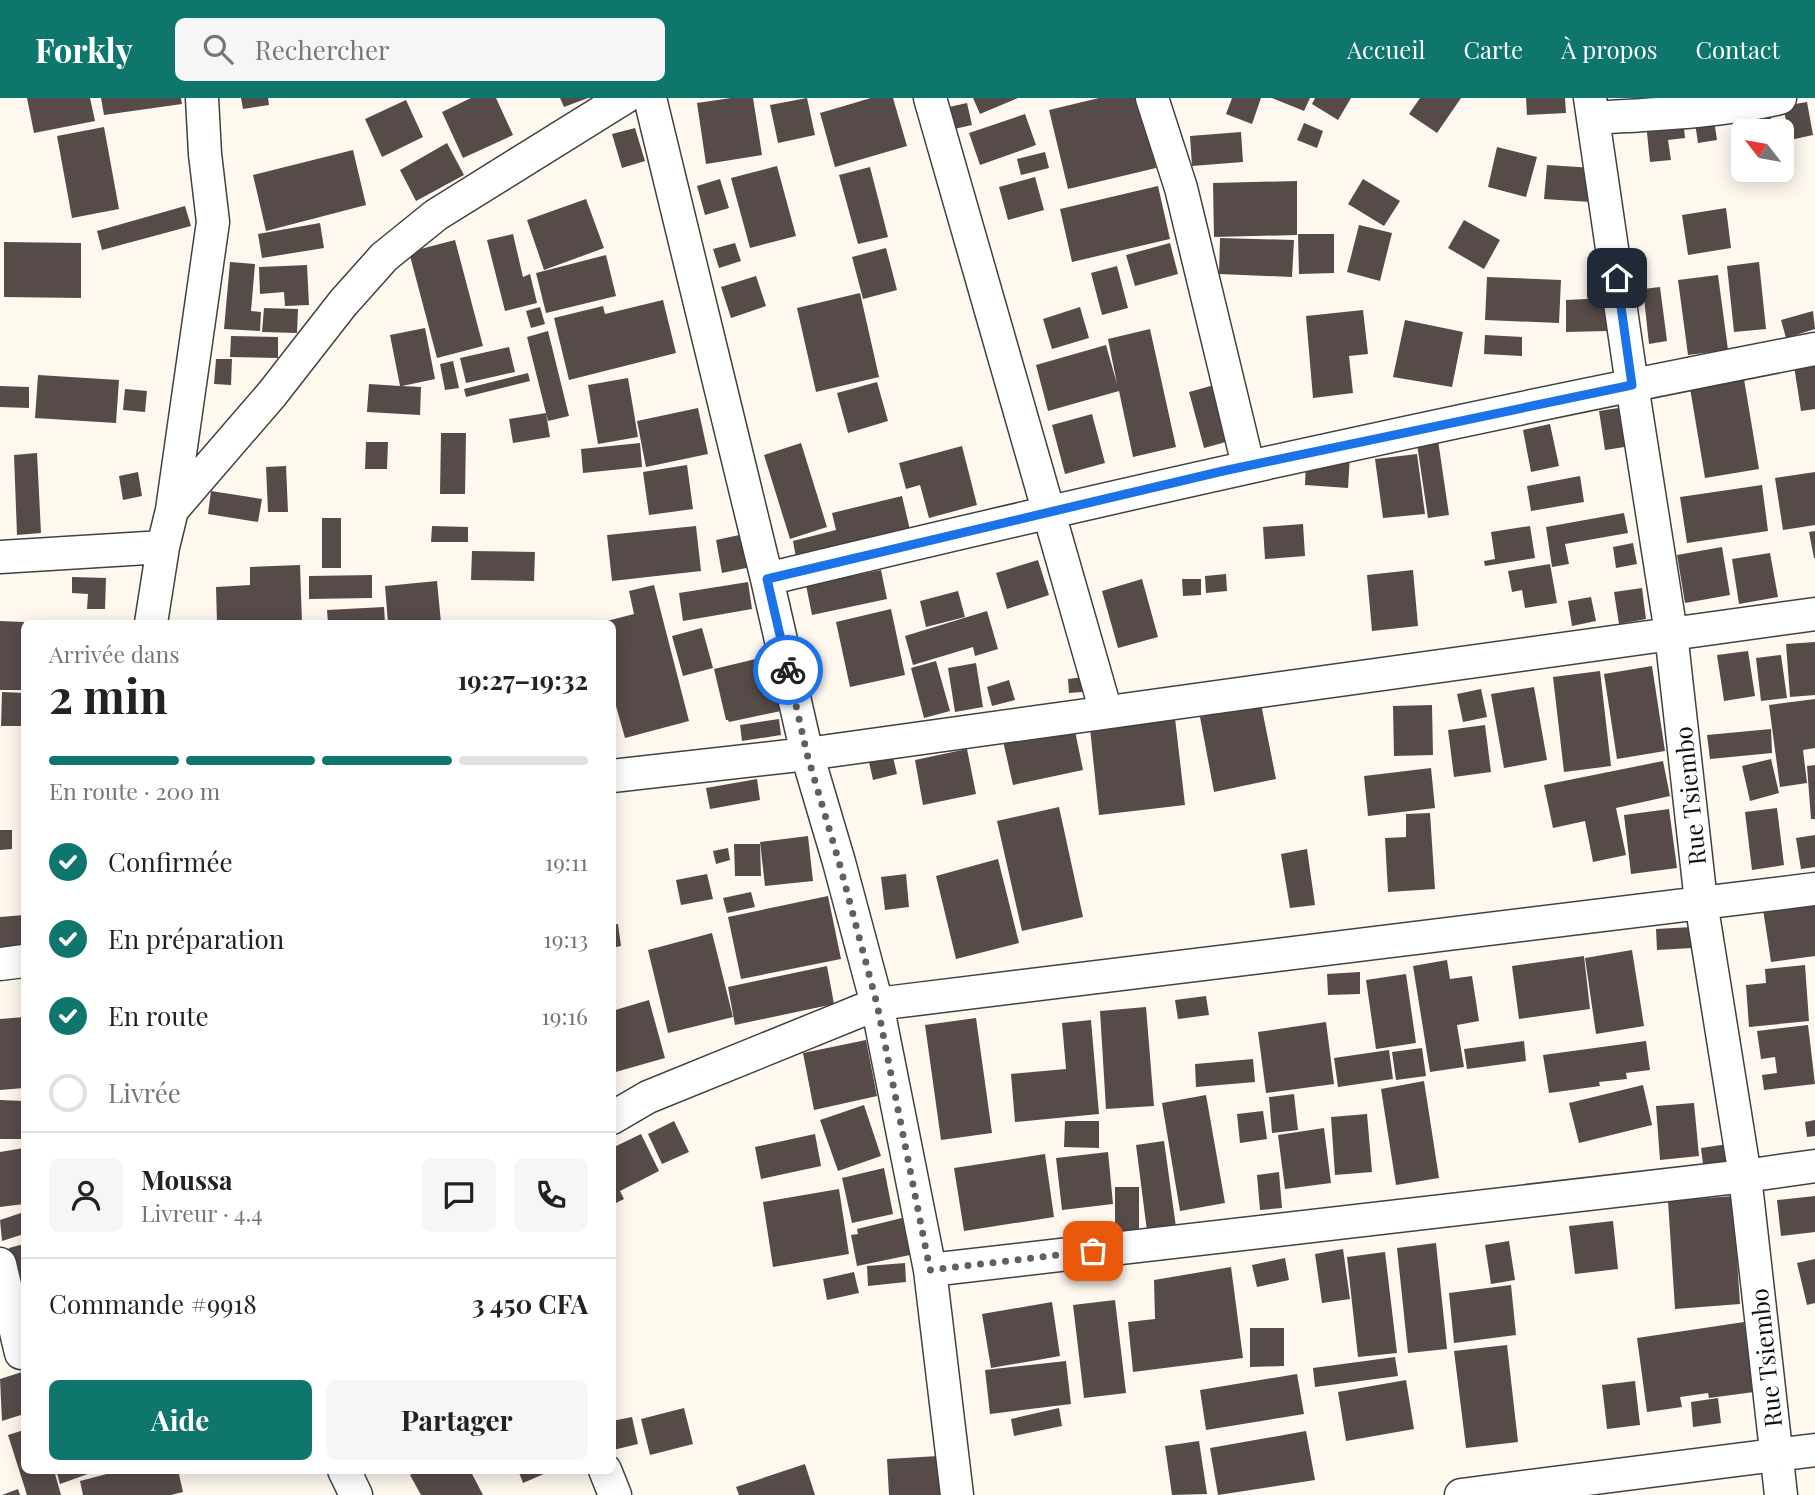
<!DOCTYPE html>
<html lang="fr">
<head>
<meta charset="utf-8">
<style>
  :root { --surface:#fff; --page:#f6f6f6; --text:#222; --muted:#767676; --line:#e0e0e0; --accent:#0f766e }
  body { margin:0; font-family:"Playfair Display",serif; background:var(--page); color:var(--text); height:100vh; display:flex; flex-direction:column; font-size:26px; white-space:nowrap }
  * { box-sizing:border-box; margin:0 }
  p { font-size:23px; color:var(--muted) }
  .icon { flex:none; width:38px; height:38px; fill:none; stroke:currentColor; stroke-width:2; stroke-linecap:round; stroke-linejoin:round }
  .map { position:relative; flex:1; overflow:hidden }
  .details { position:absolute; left:21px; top:522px; width:595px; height:854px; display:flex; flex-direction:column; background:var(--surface); border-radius:10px; box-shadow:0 4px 18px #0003 }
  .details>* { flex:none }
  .needle { width:46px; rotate:301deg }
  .controls { position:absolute; left:1731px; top:21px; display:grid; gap:14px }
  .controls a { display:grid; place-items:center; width:63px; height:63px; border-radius:10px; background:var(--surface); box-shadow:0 4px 18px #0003; font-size:35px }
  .pin { position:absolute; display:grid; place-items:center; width:60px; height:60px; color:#fff; margin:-30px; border-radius:14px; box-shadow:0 4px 10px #0006 }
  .courier { position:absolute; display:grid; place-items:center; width:70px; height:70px; margin:-35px; border:5px solid #1a73e8; border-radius:50%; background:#fff; color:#222; box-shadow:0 2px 9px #0007 }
  .head em { font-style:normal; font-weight:700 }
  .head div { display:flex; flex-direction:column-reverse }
  .head { display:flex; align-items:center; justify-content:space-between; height:119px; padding:0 28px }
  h1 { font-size:46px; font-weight:700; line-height:52px }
  .bar { display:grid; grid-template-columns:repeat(4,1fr); gap:10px 7px; align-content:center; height:84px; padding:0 28px }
  .bar i { height:9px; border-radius:5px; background:var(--line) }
  .bar .active { background:var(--accent) }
  .bar p { grid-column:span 4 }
  .line { display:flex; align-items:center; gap:18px; padding:0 28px; border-top:2px solid var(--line) }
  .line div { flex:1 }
  .round { display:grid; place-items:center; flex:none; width:74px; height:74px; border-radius:10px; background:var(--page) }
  ol { padding:0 28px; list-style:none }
  li { display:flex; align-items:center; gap:21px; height:77px }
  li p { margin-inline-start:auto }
  li .icon { padding:7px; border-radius:50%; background:var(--accent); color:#fff; stroke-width:4 }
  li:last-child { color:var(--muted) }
  li i { width:38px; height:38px; border:4px solid var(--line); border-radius:50% }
  .cta { display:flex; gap:14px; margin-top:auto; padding:14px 28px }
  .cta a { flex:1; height:80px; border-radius:10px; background:var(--accent); color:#fff; font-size:28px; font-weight:700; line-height:80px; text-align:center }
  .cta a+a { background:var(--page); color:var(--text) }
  header { display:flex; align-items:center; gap:42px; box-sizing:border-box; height:98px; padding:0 35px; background:var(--accent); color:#fff }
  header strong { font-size:33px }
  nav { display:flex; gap:38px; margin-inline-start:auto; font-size:24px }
  .search { width:490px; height:63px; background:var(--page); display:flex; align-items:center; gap:18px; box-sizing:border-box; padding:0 24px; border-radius:10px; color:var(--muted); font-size:26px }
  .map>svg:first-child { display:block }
</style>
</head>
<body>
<header>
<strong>Forkly</strong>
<div class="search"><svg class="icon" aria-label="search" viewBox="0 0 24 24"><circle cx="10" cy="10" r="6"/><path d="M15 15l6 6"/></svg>Rechercher</div>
<nav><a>Accueil</a><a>Carte</a><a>À propos</a><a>Contact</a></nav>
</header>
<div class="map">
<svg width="1815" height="1397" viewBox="0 0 1815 1397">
  <rect width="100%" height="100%" fill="#fff8ef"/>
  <!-- building -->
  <path fill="#574b49" d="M27,0h63l5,23 -61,12z
    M101,0h80l1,6 -78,11z
    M241,0h27l1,7 -26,4z
    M471,0h25l17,37 -50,23 -21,-46z
    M560,0h28l-24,9z
    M731,0h22l9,57 -56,9 -9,-61z
    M807,0l8,37 -37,8 -8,-38z
    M871,0h22l14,48 -72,21 -15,-54z
    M973,0h45l-38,16z
    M1099,0h41l16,70 -88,21 -19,-79z
    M1232,0h29l-9,26 -26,-10z
    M1272,0h38l-6,13z
    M1315,0h36l-13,22 -26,-16z
    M1420,0h41l-24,35 -28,-19z
    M1526,0h39l1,15 -39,2z
    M406,2l17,37 -41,20 -17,-38z
    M1807,4l6,33 -23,5 -7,-34z
    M967,5l5,22 -18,4 -5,-22z
    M1770,15l3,18h-22l-3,-14z
    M1025,16l11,31 -56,20 -11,-32z
    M1683,20l2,20 -17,2 3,20 -21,2 -4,-39z
    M1714,22l3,20 -19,3 -3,-20z
    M1304,25l19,8 -6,17 -20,-8z
    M104,29l15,82 -47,9 -15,-82z
    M635,30l10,33 -23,7 -10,-34z
    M1241,34l2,30 -51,4 -2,-30z
    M447,45l17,32 -48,26 -16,-31z
    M1497,49l40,10 -11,40 -38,-10z
    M353,52l13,55 -100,26 -13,-56z
    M1045,54l4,16 -28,7 -4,-16z
    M1547,67l47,3 -3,34 -47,-3z
    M777,68l19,70 -46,12 -19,-70z
    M870,69l18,70 -30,7 -19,-69z
    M1035,79l9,33 -36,10 -9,-33z
    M720,81l9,29 -24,7 -8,-29z
    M1363,81l37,22 -16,25 -36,-22z
    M1297,83v54l-83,2 -1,-54z
    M1158,88l12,53 -98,23 -12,-53z
    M586,101l18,49 -60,22 -17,-50z
    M185,108l6,20 -89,24 -5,-19z
    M1726,110l5,40 -43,7 -6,-40z
    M1464,122l36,20 -16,29 -36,-21z
    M320,125l4,25 -62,10 -4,-24z
    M1359,127l33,8 -12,48 -33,-9z
    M513,136l10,43 7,-3 7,29 -32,8 -18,-71z
    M1298,136h36v39l-35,1z
    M1220,140l74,2 -2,37 -73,-3z
    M455,142l28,106 -46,12 -28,-106z
    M4,144l77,1v55l-77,-1z
    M735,145l6,18 -22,7 -6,-19z
    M1170,145l8,31 -43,12 -9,-31z
    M886,150l11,42 -34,9 -11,-42z
    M606,157l10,41 -70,17 -10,-40z
    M230,164l25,2 -4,47 10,1 -1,19 -36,-2z
    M1759,164l7,67 -32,3 -7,-66z
    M307,167l2,40 -24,1 -1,-14 -24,2 -1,-27z
    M1117,168l11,42 -26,7 -11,-42z
    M1718,177l10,75 -40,5 -10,-75z
    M756,178l10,30 -35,12 -10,-31z
    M1487,179l74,3 -2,43 -74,-3z
    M1660,189l7,54 -18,3 -6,-55z
    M860,195l19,84 -63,15 -19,-84z
    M1606,200l1,33 -41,1v-32z
    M663,202l13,53 -107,27 -15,-62 49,-12 2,8z
    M540,209l5,17 -14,4 -5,-17z
    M1080,209l9,31 -37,11 -9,-30z
    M264,210l34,1 -1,24 -35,-1z
    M1363,212l5,44 -19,2 4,37 -40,5 -7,-82z
    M1813,213l2,18 -29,9 -5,-18z
    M1405,222l58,12 -11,55 -59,-10z
    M425,230l10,51 -33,7 19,1 -1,28 -53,-3 2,-28 31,2 -10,-51z
    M1150,231l26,118 -43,10 -14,-66 -71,20 -12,-46 70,-20 11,39 -9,-45z
    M548,233l21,85 -21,5 -21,-84z
    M1485,237l37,2v19l-38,-2z
    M231,238l47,1v21l-48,-1z
    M509,249l6,25 -49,11 -6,-25z
    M216,261h16l-1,26 -17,-1z
    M453,263l6,27 -14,2 -5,-26z
    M1815,265v46l-14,2 -7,-45z
    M528,275l2,8 -64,16 -2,-8z
    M38,277l81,5 -3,43 -81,-5z
    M628,280l10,59 -40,7 -10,-59z
    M1744,281l15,90 -54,9 -15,-90z
    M877,284l11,39 -40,12 -11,-40z
    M1218,286l15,56 -29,8 -15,-56z
    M0,288l29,1v21l-29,-1z
    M125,291l22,2 -2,21 -22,-2z
    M1625,309l6,39 -26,4 -6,-39z
    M698,310l10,46 -62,13 -9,-46z
    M546,315l4,24 -37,6 -4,-24z
    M1092,316l13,49 -40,11 -13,-49z
    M1550,326l9,42 -28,6 -8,-42z
    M441,335h25l-1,61h-25z
    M1438,342l11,75 -21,3 -11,-74z
    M366,344h22l-1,27h-22z
    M640,345l2,24 -59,6 -2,-24z
    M801,345l26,84 -37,12 -26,-84z
    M962,348l15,59 -48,13 -9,-33 -14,4 -7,-26z
    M37,355l4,80 -24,2 -3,-80z
    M1417,356l8,60 -42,4 -8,-59z
    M1350,357l-2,33 -43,-3 1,-26z
    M687,367l6,44 -44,6 -6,-43z
    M286,368l2,46h-20l-2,-45z
    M138,374l4,24 -19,4 -4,-24z
    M1815,374v53l-32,5 -8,-52z
    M1580,378l4,26 -53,9 -4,-25z
    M1762,387l6,46 -81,12 -7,-46z
    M211,393l51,8 -4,23 -50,-8z
    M902,398l8,34 -114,28 -3,-17 43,-11 -4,-17z
    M1624,415l4,20 -63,11 4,20 -17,3 -6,-40z
    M322,420h19v50h-19z
    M1303,426l2,32 -40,3 -2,-32z
    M432,428l36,1v15h-37z
    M696,428l5,45 -89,10 -5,-46z
    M1530,428l5,32 -50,8 -1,-5 11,-2 -4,-27z
    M1815,433v27h-1l-5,-26z
    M744,436l7,33 -29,6 -6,-33z
    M1633,445l4,21 -21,4 -3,-21z
    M1722,449l8,48 -45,8 -8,-48z
    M472,453l63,1 -1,29 -63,-1z
    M1770,455l8,44 -39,7 -7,-45z
    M1038,462l11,35 -42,14 -11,-36z
    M1550,466l7,39 -32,5 -3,-18 -10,2 -4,-21z
    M300,467l2,58h-85l-1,-36 34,-2v-18z
    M881,472l6,29 -75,16 -6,-30z
    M1413,472l5,56 -46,5 -5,-56z
    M1226,476l1,17 -21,2 -1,-17z
    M372,477v23l-63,1v-23z
    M72,479l34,1 -1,31h-18l1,-15 -16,-1z
    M1142,481l16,58 -40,11 -16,-57z
    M1182,481h19v16l-18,1z
    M437,483l4,42h-53l-3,-37z
    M748,484l4,27 -69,12 -4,-28z
    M654,487l35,136 -64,17 -13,-46v-69l-9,-1 31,-8 -5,-23z
    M1642,490l4,31 -27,5 -5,-32z
    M958,493l7,26 -39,10 -6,-26z
    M1591,499l5,24 -24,5 -4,-25z
    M384,509l1,16h-57l-1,-13z
    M891,511l14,66 -55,12 -14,-65z
    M987,513l11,38 -23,7 -2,-9 -60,18 -8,-29z
    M0,523l24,1 -3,68h-21z
    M702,530l11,40 -30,8 -11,-40z
    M1815,544v53l-25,2 -4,-53z
    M1748,553l7,45 -31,5 -7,-46z
    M1781,557l6,43 -26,3 -5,-43z
    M768,558l13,55 -52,11 -1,-2h-2l-12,-51z
    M936,563l14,50 -26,7 -13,-50z
    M976,565l7,44 -28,5 -7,-44z
    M1652,568l13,85 -48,8 -13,-85z
    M1600,573l11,95 -47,6 -11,-95z
    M1092,578l1,15 -24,2 -1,-14z
    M1009,582l6,20 -23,6 -5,-19z
    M1534,589l13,73 -43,8 -13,-74z
    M1481,591l6,28 -24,5 -6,-28z
    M2,594l22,1v33h-23z
    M1815,601v49l-12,2 4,33 -27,4 -11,-82z
    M1261,606l15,75 -62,13 -14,-75z
    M1432,607l1,50 -39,1 -1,-50z
    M1175,620l10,87 -86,10 -9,-87z
    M779,621l2,16 -39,6 -2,-16z
    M1485,627l6,47 -37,5 -6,-47z
    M1771,631l1,24 -62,6 -3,-24z
    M1075,633l8,39 -70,15 -10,-44z
    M967,651l9,45 -53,11 -8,-45z
    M893,659l4,17 -24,6 -4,-18z
    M1771,661l8,34 -29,8 -8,-35z
    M1663,663l7,35 -54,12 10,47 -33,7 -8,-41 -32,7 -9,-43z
    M1815,667v54h-4l-4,-53z
    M1431,670l4,40 -67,8 -4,-40z
    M757,681l3,21 -50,9 -4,-21z
    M1059,709l24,110 -61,14 -25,-110z
    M1777,710l7,57 -32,5 -7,-58z
    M1669,711l8,59 -46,6 -7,-59z
    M1430,715l5,76 -47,3 -3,-54 21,-1v-23z
    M21,725h3v35h-3z
    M0,732h12v19l-12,1z
    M1815,737v32l-14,2 -5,-31z
    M808,738l5,45 -48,5 -5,-44z
    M734,746h26l1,32h-26z
    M728,750l2,12 -14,4 -3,-13z
    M1307,751l8,56 -25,3 -9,-54z
    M998,761l21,84 -63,16 -20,-83z
    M707,776l6,25 -32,6 -5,-25z
    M906,776l3,33 -24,3 -4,-33z
    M751,794l4,15 -28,6 -4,-15z
    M828,798l13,63 -100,20 -13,-62z
    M1815,803v55l-44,6 -8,-53z
    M24,817v30l-24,2v-30z
    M618,826l3,22 -9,2v-23z
    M1692,829v21l-35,2 -1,-21z
    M712,835l21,84 -65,16 -20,-83z
    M1632,852l12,76 -48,8 -11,-76z
    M1584,858l6,53 -71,10 -7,-53z
    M1447,862l3,19 22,-3 7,45 -22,4 7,42 -34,5 -17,-106z
    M1805,867l4,56 -60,6 -3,-42 20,-2 -1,-14z
    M827,868l7,38 -99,21 -7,-38z
    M1360,874v22l-32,1 -1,-21z
    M1406,876l10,69 -40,6 -10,-69z
    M1206,898l3,19 -31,4 -3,-19z
    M649,902l16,58 -53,15v-62z
    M1146,909l8,99 -48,3 -6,-98z
    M24,919v71l-24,2v-71z
    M976,920l16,115 -51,7 -16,-115z
    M1091,922l8,94 -84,8 -4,-48 55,-5 -4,-46z
    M1326,924l8,62 -68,9 -8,-61z
    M1808,927l7,59 -51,6 -2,-15 15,-2 -2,-16 -14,2 -4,-28z
    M866,942l11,56 -63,14 -11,-57z
    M1524,943l2,20 -59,8 -3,-20z
    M1646,943l4,29 -24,3 1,6 -28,3 1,4 -51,7 -6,-38z
    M1422,950l4,28 -30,4 -4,-28z
    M1389,952l4,29 -55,8 -4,-29z
    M1253,961l2,23 -59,5 -1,-23z
    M1424,983l15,97 -43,7 -15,-96z
    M1643,987l9,40 -73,18 -10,-40z
    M1294,996l4,36 -26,3 -3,-36z
    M1206,997l19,108 -45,8 -18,-108z
    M0,1002l24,1v38h-24z
    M1694,1005l5,53 -39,4 -4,-54z
    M864,1007l17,51 -43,15 -18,-51z
    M1263,1013l4,28 -27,4 -3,-29z
    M1367,1016l5,58 -37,3 -4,-58z
    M1815,1022v16l-8,1 -2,-15z
    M674,1023l15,31 -27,12 -14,-30z
    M1065,1023h34v27l-35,-1z
    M1324,1030l7,55 -46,6 -7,-54z
    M641,1036l18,37 -39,20 4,8 -12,6v-57z
    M815,1036l6,32 -60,13 -6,-32z
    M1164,1043l12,86 -29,4 -11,-86z
    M1728,1046l3,17 -28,3 -2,-16z
    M24,1050v56l-24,3v-55z
    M1108,1054l5,52 -51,6 -6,-52z
    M1045,1056l9,63 -90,14 -10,-63z
    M884,1070l9,46 -41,9 -10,-45z
    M1279,1074l3,36 -22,2 -3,-35z
    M1115,1089h24v48h-24z
    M839,1091l10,65 -76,13 -10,-65z
    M1733,1098l7,108 -65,5 -7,-108z
    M1815,1098v36l-34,4 -4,-36z
    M24,1114v22l-22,7 -2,-21z
    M902,1120l8,37 -53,11 -6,-31 7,-1 -1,-5z
    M1613,1123l5,48 -43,5 -6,-48z
    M1509,1143l6,39 -24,4 -6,-39z
    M1436,1145l11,106 -39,4 -11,-105z
    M24,1146v65h-1l-14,-61z
    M1343,1151l7,50 -28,4 -7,-49z
    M1385,1154l12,101 -39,4 -11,-100z
    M1285,1160l4,22 -32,7 -5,-22z
    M1815,1161v44l-8,2 -10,-42z
    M905,1165l1,19 -38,4 -1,-20z
    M1231,1169l12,91 -110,14 -5,-50 27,-3 -1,-39z
    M854,1174l5,21 -32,7 -4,-21z
    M1511,1187l5,50 -62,8 -5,-50z
    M1115,1202l11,93 -42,5 -11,-93z
    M1052,1204l8,54 -69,12 -9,-54z
    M1744,1224l10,70 -45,6 -1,-5 -28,4 2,10 -35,5 -10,-74z
    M1250,1230h34v38l-34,1z
    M1507,1247l11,97 -52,6 -12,-97z
    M1395,1259l3,19 -83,11 -2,-19z
    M1066,1263l5,43 -81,10 -5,-44z
    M22,1274l2,9v33l-22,7 -2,-42z
    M1297,1276l7,40 -98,16 -6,-40z
    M1406,1282l8,49 -68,12 -8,-49z
    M1635,1283l5,44 -33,4 -5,-44z
    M1718,1300l3,25 -28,4 -2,-25z
    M684,1310l9,36 -43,11 -9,-36z
    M1059,1310l3,18 -48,10 -3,-17z
    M632,1319l6,27 -25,6 -1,-29z
    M24,1332v40h30l7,25h-34l-19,-60z
    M1306,1333l9,49 -97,15 -8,-47z
    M1199,1343l8,53 -35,1 -7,-49z
    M938,1358l3,39h-52l-2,-36z
    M805,1366l10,31h-76l-3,-8z
    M56,1372h43l-39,14z
    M122,1372h56l5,22 -12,3h-88l-3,-14z
    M420,1372h50l13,25h-62l-11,-20z
    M518,1372h35l-30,13z
    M18,1391l2,6h-18z"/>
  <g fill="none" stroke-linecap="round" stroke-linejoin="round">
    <defs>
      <path id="minor" d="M650,0l117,481 40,175 32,108 38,142 53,266 27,225
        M930,0l176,614
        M1152,0l29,90 67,277
        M1590,0l42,287 39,248 30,269 44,274 36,319
        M1594,20c62,-4 125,-6 186,-20
        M172,412l100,-116 71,-91 41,-46 52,-42 188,-117
        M0,459l163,-10
        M767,481c348,-84 697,-162 1048,-230
        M151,525l12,-76 9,-37 41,-288 -8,-68 -3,-56
        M612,678l195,-22 1008,-140
        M0,866l24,-3
        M612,1020l36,-21 229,-93 938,-115
        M0,1166l21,89
        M930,1172l815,-94 70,-10
        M344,1372l12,25
        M605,1372l10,25
        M1461,1397l354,-45"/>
    </defs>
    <!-- minor casing -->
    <use href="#minor" stroke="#414141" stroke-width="35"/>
    <!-- minor -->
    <use href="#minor" stroke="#fff" stroke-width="32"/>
  </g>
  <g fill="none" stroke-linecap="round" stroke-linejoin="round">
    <!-- done -->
    <path stroke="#62605d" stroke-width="7" stroke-dasharray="0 12.6" d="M788,572l19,84 32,108 38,142 53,266 163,-19"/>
    <!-- route -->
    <path stroke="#1a73e8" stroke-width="9" d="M788,572l-21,-91 456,-108 409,-86 -15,-107"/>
  </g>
  <g text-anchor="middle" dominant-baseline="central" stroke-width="7" stroke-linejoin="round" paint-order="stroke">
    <!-- street labels -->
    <g font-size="24" fill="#0e0e0e" stroke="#fff">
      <text transform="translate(1689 698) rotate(-96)">Rue Tsiembo</text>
      <text transform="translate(1765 1260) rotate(-96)">Rue Tsiembo</text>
    </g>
  </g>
</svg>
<div class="controls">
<a><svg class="needle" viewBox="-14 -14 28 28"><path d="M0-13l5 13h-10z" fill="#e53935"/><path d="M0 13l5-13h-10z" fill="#767676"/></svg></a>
</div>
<div class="pin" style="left:1093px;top:1153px;background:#ea580c"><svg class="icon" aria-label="bag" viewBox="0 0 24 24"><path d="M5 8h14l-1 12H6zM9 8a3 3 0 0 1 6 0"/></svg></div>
<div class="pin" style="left:1617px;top:180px;background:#1f2937"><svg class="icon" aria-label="home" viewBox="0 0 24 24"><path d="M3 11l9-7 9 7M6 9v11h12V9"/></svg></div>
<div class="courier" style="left:788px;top:572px"><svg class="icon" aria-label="bike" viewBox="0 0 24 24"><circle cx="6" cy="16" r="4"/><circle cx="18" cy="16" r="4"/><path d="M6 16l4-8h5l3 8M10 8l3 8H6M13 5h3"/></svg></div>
<section class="details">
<div class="head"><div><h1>2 min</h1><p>Arrivée dans</p></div><em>19:27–19:32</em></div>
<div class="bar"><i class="active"></i><i class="active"></i><i class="active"></i><i></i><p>En route · 200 m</p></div>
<ol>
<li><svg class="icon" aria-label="check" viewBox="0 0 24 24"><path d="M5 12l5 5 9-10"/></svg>Confirmée<p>19:11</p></li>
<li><svg class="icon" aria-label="check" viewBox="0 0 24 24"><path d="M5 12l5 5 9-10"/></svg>En préparation<p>19:13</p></li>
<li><svg class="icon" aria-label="check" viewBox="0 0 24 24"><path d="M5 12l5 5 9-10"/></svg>En route<p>19:16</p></li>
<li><i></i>Livrée</li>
</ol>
<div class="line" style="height:126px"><a class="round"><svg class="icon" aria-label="person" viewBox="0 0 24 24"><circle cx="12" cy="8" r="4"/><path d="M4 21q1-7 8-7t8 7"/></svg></a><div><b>Moussa</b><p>Livreur · 4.4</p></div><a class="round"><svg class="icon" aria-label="chat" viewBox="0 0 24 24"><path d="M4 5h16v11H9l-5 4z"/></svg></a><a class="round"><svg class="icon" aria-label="phone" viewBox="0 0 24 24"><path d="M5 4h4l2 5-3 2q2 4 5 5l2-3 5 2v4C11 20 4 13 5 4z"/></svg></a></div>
<div class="line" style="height:91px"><div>Commande #9918</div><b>3 450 CFA</b></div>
<div class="cta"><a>Aide</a><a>Partager</a></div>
</section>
</div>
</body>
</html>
